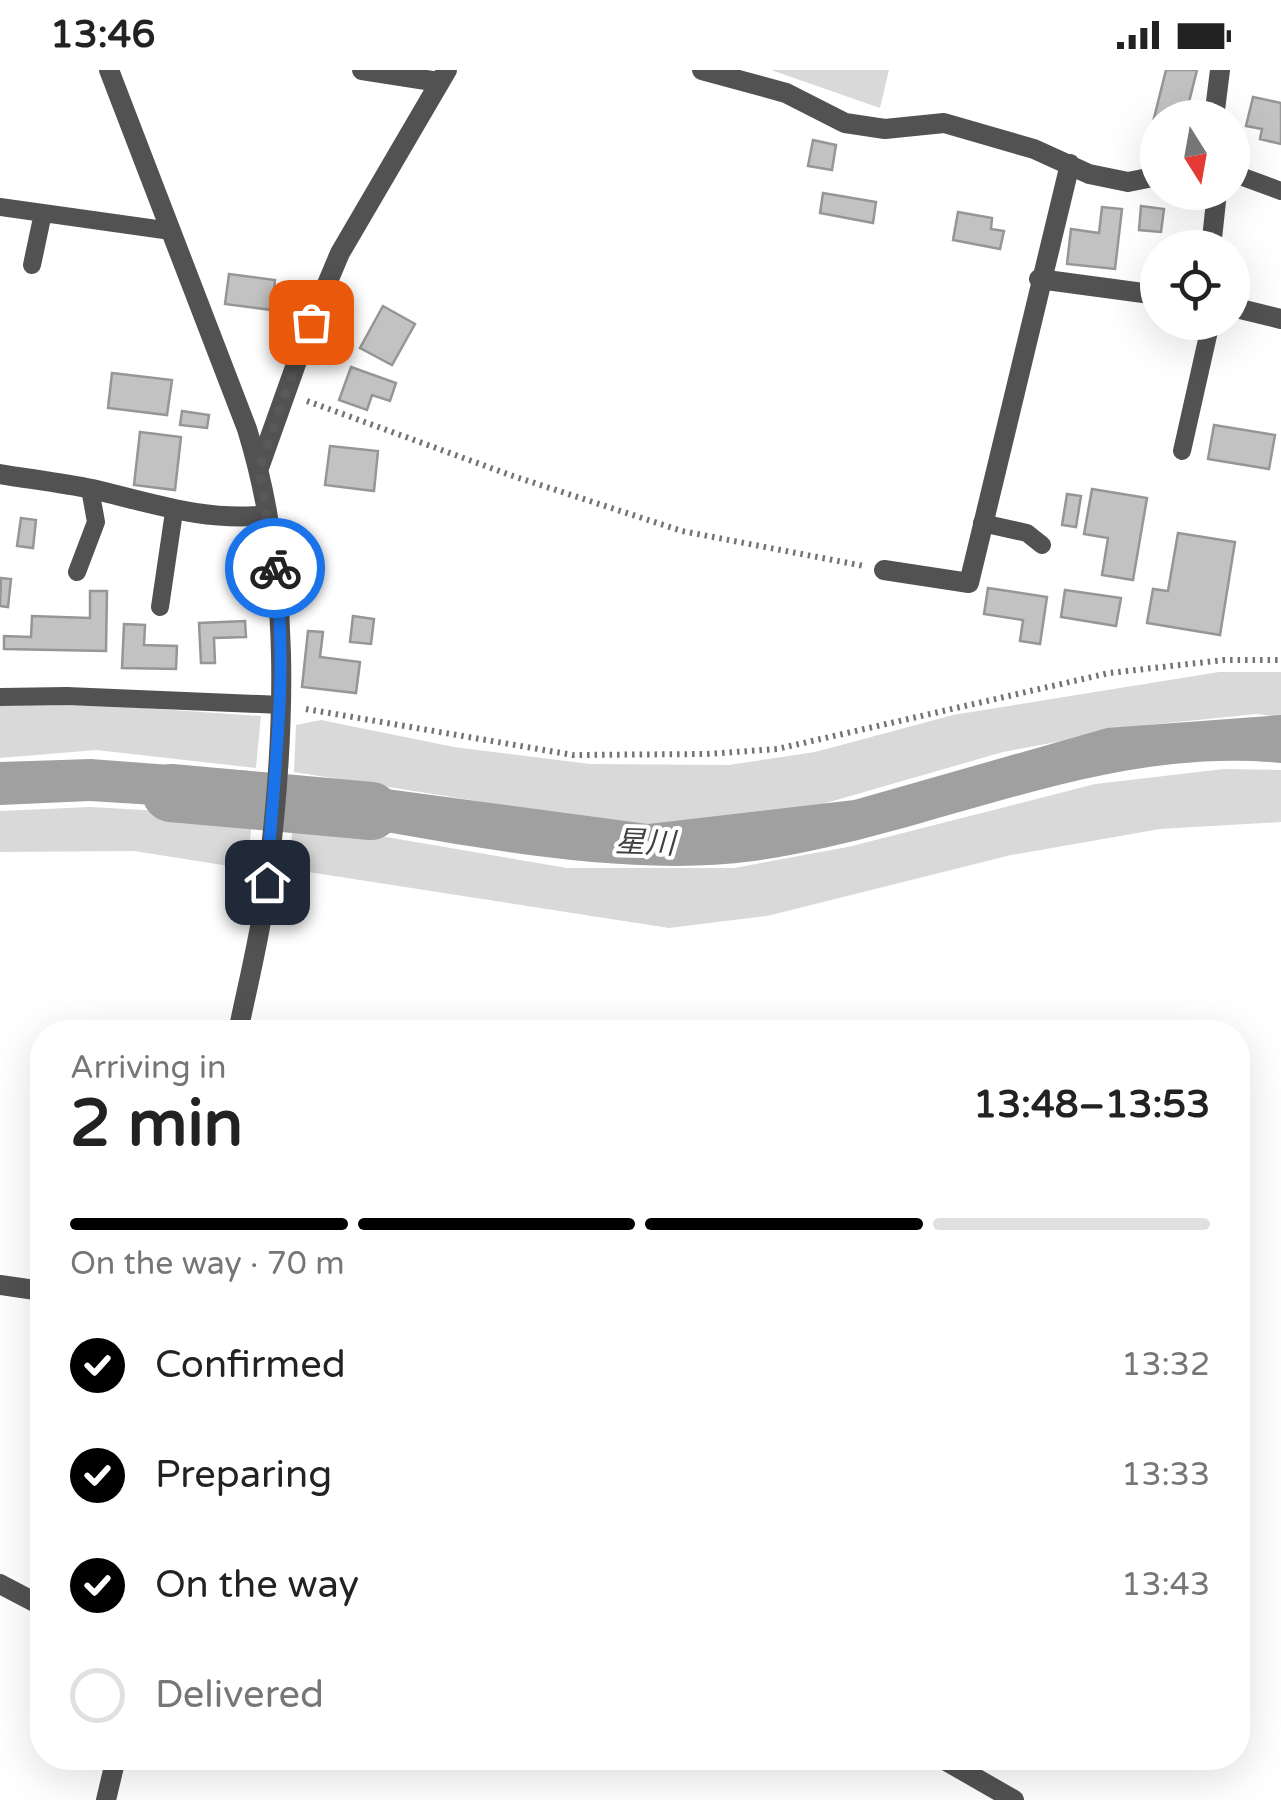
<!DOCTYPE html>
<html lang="en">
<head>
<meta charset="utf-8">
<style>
  :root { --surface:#fff; --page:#f6f6f6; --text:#222; --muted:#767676; --line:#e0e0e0; --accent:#000 }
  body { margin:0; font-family:"Varela Round","Noto Sans JP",sans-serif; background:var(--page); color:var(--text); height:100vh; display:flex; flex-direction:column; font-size:38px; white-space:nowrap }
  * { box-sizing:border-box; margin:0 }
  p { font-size:32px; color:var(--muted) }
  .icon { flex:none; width:55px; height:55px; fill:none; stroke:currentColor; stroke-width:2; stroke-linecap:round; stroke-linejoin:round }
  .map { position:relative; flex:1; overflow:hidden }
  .side { position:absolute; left:30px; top:950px; width:1220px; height:750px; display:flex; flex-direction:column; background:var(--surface); border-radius:40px; box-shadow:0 10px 40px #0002 }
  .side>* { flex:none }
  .needle { width:65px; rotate:169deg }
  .controls { position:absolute; left:1140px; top:30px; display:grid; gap:20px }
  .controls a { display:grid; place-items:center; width:110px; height:110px; border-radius:50%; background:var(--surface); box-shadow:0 10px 40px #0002; font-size:50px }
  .pin { position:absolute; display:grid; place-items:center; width:85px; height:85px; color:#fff; margin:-42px; border-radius:20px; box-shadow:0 5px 15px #0006 }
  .courier { position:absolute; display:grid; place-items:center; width:100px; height:100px; margin:-50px; border:8px solid #1a73e8; border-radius:50%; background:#fff; color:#222; box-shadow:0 2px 12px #0007 }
  .headline em { font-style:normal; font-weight:700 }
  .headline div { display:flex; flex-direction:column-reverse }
  .headline { display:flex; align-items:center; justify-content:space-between; height:170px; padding:0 40px }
  h1 { font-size:65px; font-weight:700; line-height:75px }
  .bar { display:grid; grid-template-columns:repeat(4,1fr); gap:15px 10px; align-content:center; height:120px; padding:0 40px }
  .bar i { height:12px; border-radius:8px; background:var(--line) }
  .bar .active { background:var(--accent) }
  .bar p { grid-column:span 4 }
  ol { padding:0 40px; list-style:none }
  li { display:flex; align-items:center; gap:30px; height:110px }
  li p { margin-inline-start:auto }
  li .icon { padding:10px; border-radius:50%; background:var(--accent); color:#fff; stroke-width:4 }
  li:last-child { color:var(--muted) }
  li i { width:55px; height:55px; border:5px solid var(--line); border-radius:50% }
  .status { display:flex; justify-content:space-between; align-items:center; height:70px; padding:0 50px; background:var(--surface); direction:ltr }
  .status svg { height:28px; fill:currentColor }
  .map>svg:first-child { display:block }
</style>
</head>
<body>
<div class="status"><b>13:46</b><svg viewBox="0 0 49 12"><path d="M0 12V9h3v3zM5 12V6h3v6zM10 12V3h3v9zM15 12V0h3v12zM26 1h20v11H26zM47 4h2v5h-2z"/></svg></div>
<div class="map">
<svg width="1281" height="1730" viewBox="0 0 1281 1730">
  <rect width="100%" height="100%" fill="#fff"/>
  <!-- green -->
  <path fill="#d9d9d9" d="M771,0h118l-9,38z
    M1219,602h62v45l-24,-3 -109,11 -145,27 -184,53 -172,23 -353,-56 2,-47 25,-5 133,27 136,17 139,1 86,-13 138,-37z
    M31,635l84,1 146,10 -5,52 -160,-18 -96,8v-52z
    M1224,699l57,1v52l-121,7 -149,26 -244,61 -98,12 -380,-59 4,-48 274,47h167l114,-21 247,-63z
    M90,737l162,9 -4,53 -114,-18 -134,1v-41z"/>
  <!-- water -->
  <path fill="#a0a0a0" d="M1281,645v48c-181,-18 -351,74 -527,98 -142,19 -318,-22 -460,-45l3,-39 351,47 206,-24 253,-72z
    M91,689l159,12v40l-160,-10 -90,4v-43z"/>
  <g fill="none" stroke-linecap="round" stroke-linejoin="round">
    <!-- river -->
    <path stroke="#a0a0a0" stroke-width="58" d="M171,723l200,18"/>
  </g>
  <!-- building -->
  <path fill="#c2c2c2" stroke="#969696" stroke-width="2.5" d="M1166,0h31l-12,48h-27v35l-12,-3z
    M1253,27l28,6v41l-21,-5 2,-10 -16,-3z
    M813,70l23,5 -4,25 -24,-4z
    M823,123l53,9 -3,21 -53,-10z
    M1141,136l23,3 -3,23 -22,-2z
    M1102,137l20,2 -7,60 -48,-5 4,-35 28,4z
    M958,142l34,6 -1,11 13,2 -4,18 -47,-9z
    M229,204l46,6 -3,30 -47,-6z
    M383,236l32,18 -23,41 -32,-17z
    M351,297l45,16 -6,18 -18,-6 -5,15 -28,-10z
    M112,303l60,7 -5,35 -59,-7z
    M182,341l27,4 -2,13 -27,-3z
    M1214,355l61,10 -6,34 -61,-10z
    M140,362l41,5 -6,53 -41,-5z
    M330,376l48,5 -4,40 -49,-6z
    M1092,419l55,9 -14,82 -31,-5 6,-37 -24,-4z
    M1067,424l14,2 -5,31 -14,-2z
    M21,448l15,2 -3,28 -16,-2z
    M1178,463l57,9 -15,93 -73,-12 6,-34 15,2z
    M1,508l10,1 -3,28 -8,-1z
    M988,518l59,9 -7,47 -20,-3 3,-21 -39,-6z
    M1065,520l56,8 -5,28 -55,-9z
    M90,521h17l-1,60 -102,-2v-13l27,1 1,-21 58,2z
    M353,546l21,3 -3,25 -21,-2z
    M245,551l1,16 -32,1 1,25h-14l-2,-40z
    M124,554l21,1 -1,20 33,1 -1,23 -54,-1z
    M308,561l15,1 -3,25 40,5 -4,31 -54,-6z"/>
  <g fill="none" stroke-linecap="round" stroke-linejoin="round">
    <!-- path -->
    <path stroke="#747474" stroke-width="6" stroke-dasharray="2.5 5" stroke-linecap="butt" d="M307,331l206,75 169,55 182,35
      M306,639l267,46 134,-1 70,-5 332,-76 115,-13h57"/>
    <!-- lane -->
    <path stroke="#525252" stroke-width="18" d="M1232,103l49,18
      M0,137l171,24
      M32,195l11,-52
      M1182,381l29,-129
      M982,453l45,10 15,12
      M77,502l19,-50 -6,-33
      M160,537l14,-95
      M0,627l67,-1 214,9"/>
    <!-- street -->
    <path stroke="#525252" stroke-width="20" d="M109,0l138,359c45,146 39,303 20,454 -6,50 -19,100 -29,149
      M362,0l77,12
      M702,0l84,23 59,30 40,6 59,-6 90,26 55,25 39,8 30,-6
      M1214,48l6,-48
      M1211,178l6,-56
      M1039,209l119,16
      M1232,237l49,12
      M259,398l52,-146 29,-69 107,-183
      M0,404c30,5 62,9 92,15 60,14 113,33 175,26
      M884,500l85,13 101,-419
      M0,1215l42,6
      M0,1514l42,22
      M941,1688l73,42
      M106,1730l10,-42"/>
  </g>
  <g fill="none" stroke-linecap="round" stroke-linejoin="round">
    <!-- done -->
    <path stroke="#595959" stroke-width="10" stroke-dasharray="0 18" d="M275,498l-16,-100 52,-146"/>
    <!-- route -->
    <path stroke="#1a73e8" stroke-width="12" d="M267,812c6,-105 22,-209 8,-314"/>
  </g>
  <g text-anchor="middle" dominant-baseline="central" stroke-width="8" stroke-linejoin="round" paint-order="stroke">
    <!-- water labels -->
    <g font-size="30" font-style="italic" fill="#414141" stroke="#fff">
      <text transform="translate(645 773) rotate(2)">星川</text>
    </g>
  </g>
</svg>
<div class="controls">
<a><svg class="needle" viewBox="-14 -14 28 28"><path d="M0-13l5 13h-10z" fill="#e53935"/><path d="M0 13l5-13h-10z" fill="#767676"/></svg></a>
<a><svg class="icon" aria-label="locate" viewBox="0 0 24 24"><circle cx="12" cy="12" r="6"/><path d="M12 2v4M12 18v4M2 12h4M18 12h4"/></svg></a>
</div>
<div class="pin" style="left:311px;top:252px;background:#ea580c"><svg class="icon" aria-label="bag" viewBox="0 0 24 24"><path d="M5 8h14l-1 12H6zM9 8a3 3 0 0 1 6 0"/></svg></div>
<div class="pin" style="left:267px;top:812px;background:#1f2937"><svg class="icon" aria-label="home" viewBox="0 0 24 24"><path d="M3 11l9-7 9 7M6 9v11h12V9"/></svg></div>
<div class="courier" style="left:275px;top:498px"><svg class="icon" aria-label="bike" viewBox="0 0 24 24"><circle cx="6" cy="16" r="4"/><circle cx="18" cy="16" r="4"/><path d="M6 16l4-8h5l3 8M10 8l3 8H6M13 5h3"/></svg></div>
<section class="side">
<div class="headline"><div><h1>2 min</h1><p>Arriving in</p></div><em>13:48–13:53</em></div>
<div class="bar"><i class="active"></i><i class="active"></i><i class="active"></i><i></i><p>On the way · 70 m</p></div>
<ol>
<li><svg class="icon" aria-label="check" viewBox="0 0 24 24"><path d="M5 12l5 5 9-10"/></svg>Confirmed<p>13:32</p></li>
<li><svg class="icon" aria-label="check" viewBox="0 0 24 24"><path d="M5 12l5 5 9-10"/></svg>Preparing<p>13:33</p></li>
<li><svg class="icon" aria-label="check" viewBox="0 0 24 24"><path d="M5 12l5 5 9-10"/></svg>On the way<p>13:43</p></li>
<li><i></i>Delivered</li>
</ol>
</section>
</div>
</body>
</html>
